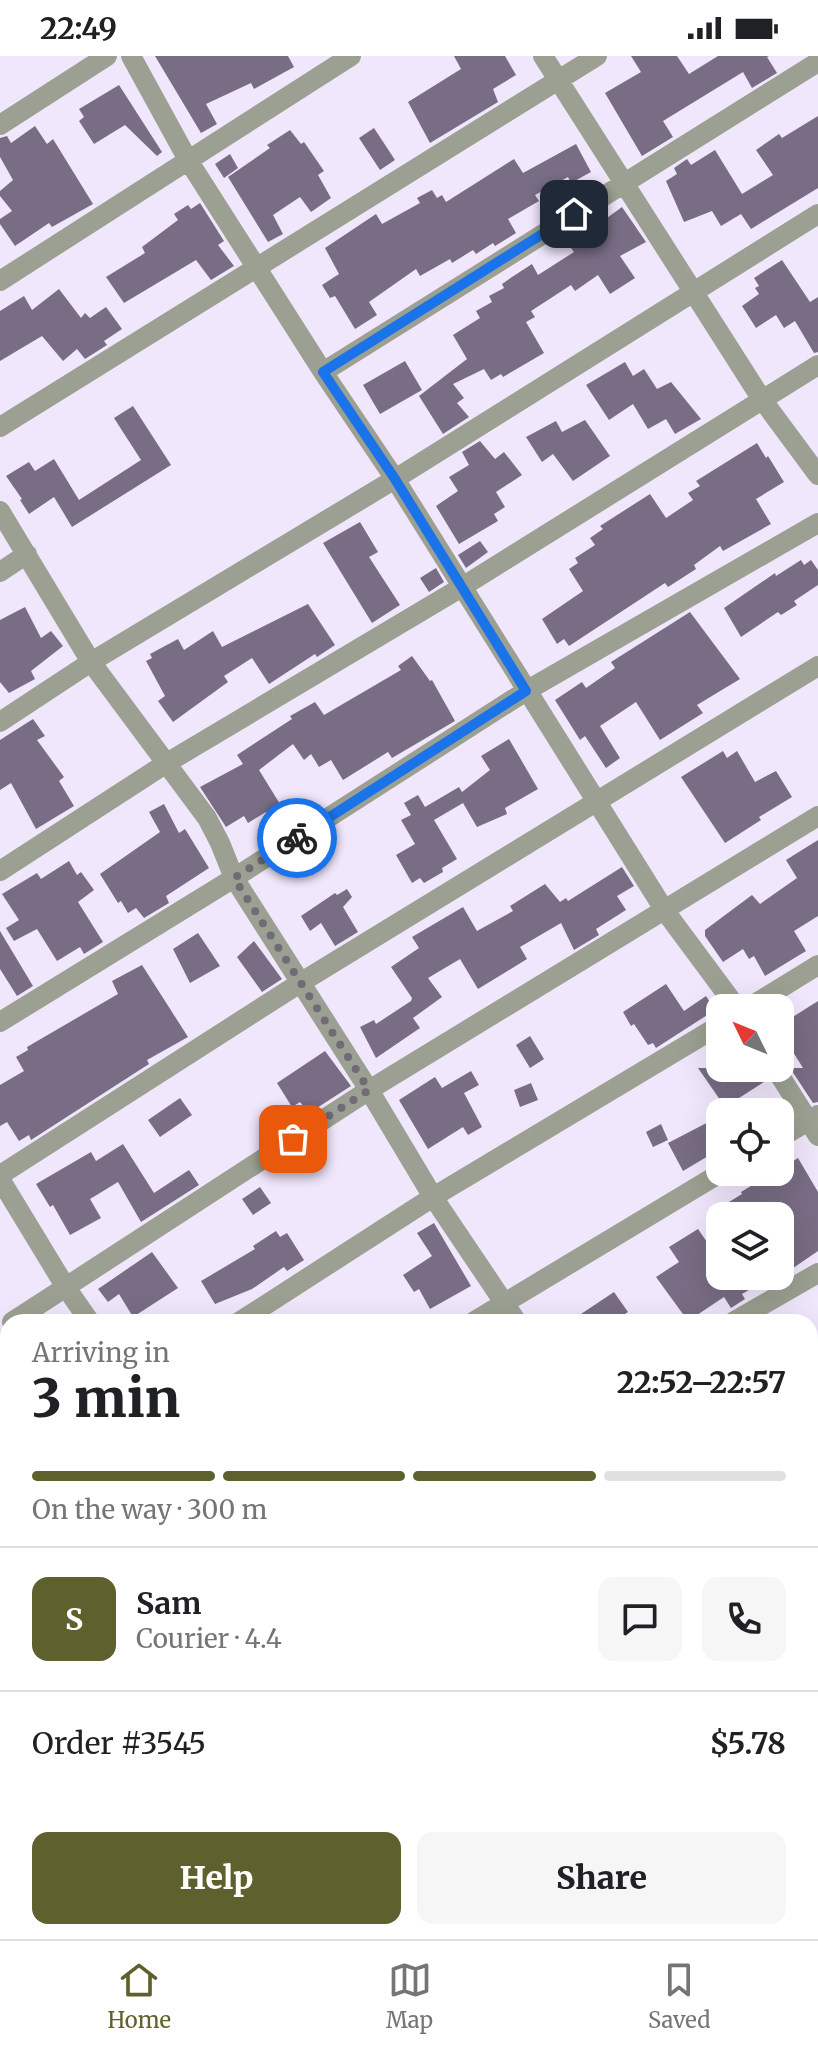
<!DOCTYPE html>
<html lang="en">
<head>
<meta charset="utf-8">
<style>
  :root { --surface:#fff; --page:#f6f6f6; --text:#202124; --muted:#757577; --line:#e0e0e0; --accent:#5e602d }
  body { margin:0; font-family:Merriweather,serif; background:var(--page); color:var(--text); height:100vh; display:flex; flex-direction:column; font-size:30px; white-space:nowrap }
  * { box-sizing:border-box; margin:0 }
  p { font-size:26px; color:var(--muted) }
  .icon { flex:none; width:44px; height:44px; fill:none; stroke:currentColor; stroke-width:2; stroke-linecap:round; stroke-linejoin:round }
  .map { position:relative; flex:1; overflow:hidden }
  .drawer { position:absolute; left:0px; top:1258px; width:818px; height:626px; display:flex; flex-direction:column; background:var(--surface); border-radius:24px 24px 0 0; box-shadow:0 8px 32px #0002 }
  .drawer>* { flex:none }
  .needle { width:52px; rotate:313deg }
  .fabs { position:absolute; left:706px; top:938px; display:grid; gap:16px }
  .fabs a { display:grid; place-items:center; width:88px; height:88px; border-radius:16px; background:var(--surface); box-shadow:0 8px 32px #0002; font-size:40px }
  .pin { position:absolute; display:grid; place-items:center; width:68px; height:68px; color:#fff; margin:-34px; border-radius:16px; box-shadow:0 4px 12px #0006 }
  .courier { position:absolute; display:grid; place-items:center; width:80px; height:80px; margin:-40px; border:6px solid #1a73e8; border-radius:50%; background:#fff; color:#222; box-shadow:0 2px 10px #0007 }
  .head em { font-style:normal; font-weight:800 }
  .head div { display:flex; flex-direction:column-reverse }
  .head { display:flex; align-items:center; justify-content:space-between; height:136px; padding:0 32px }
  h1 { font-size:52px; font-weight:800; line-height:60px }
  .bar { display:grid; grid-template-columns:repeat(4,1fr); gap:12px 8px; align-content:center; height:96px; padding:0 32px }
  .bar i { height:10px; border-radius:6px; background:var(--line) }
  .bar .current { background:var(--accent) }
  .bar p { grid-column:span 4 }
  .line { display:flex; align-items:center; gap:20px; padding:0 32px; border-top:2px solid var(--line) }
  .line div { flex:1 }
  .round { display:grid; place-items:center; flex:none; width:84px; height:84px; border-radius:16px; background:var(--page) }
  .primary-button { display:flex; gap:16px; margin-top:auto; padding:16px 32px }
  .primary-button a { flex:1; height:92px; border-radius:16px; background:var(--accent); color:#fff; font-size:32px; font-weight:800; line-height:92px; text-align:center }
  .primary-button a+a { background:var(--page); color:var(--text) }
  .status { display:flex; justify-content:space-between; align-items:center; height:56px; padding:0 40px; background:var(--surface); direction:ltr }
  .status svg { height:22px; fill:currentColor }
  .dock { display:flex; justify-content:space-around; align-items:center; height:112px; border-top:2px solid var(--line); background:var(--surface); font-size:22px; color:var(--muted) }
  .dock a { display:grid; justify-items:center; gap:4px }
  .dock .current { color:var(--accent) }
  .map>svg:first-child { display:block }
</style>
</head>
<body>
<div class="status"><b>22:49</b><svg viewBox="0 0 49 12"><path d="M0 12V9h3v3zM5 12V6h3v6zM10 12V3h3v9zM15 12V0h3v12zM26 1h20v11H26zM47 4h2v5h-2z"/></svg></div>
<div class="map">
<svg width="818" height="1883" viewBox="0 0 818 1883">
  <rect width="100%" height="100%" fill="#f1e7fc"/>
  <!-- building -->
  <path fill="#786d84" d="M155,0h133l6,11 -40,22 -3,-6 -45,21 11,20 -16,9z
    M454,0h51l11,19 -23,14 5,13 -68,41 -22,-41 53,-33z
    M631,0h46l12,18 29,-18h51l-2,1 10,16 -25,15 -9,-16 -80,49 10,16 -31,19 -37,-63 36,-21z
    M119,29l43,67 -5,4 -32,-31 -31,19 -15,-23 5,-4 -5,-8z
    M818,60v72l-67,41 -10,-15 -20,12 -9,-15 -28,11 -18,-41 11,-7 -3,-6 13,-9 4,6 24,-15 27,44 31,-19 -17,-25 23,-16 3,4z
    M35,70l12,18 6,-5 40,65 -41,23 -3,-4 -34,23 -15,-22v-5l12,-8 -12,-15v-5l13,-11 -13,-23v-19l7,-2 4,7z
    M374,72l21,32 -15,10 -21,-32z
    M290,74l11,14 3,-2 20,29 -6,4 13,23 -20,14 -11,-15 -27,18 10,19 -15,8 -40,-65 42,-29 -3,-3z
    M576,88l15,28 -20,11 -3,-6 -33,18 4,6 -31,18 8,14 -21,13 -2,-3 -17,11 -3,-4 -21,13 -2,-4 -30,17 -4,-7 -47,33 8,13 -22,14 -20,-33 -5,2 -8,-13 17,-11 -14,-26 51,-34 6,10 38,-21 -3,-5 15,-8 5,8 5,-3 4,7 68,-43 9,14z
    M230,98l8,14 -14,10 -9,-14z
    M200,147l24,38 -6,4 16,21 -23,14 -15,-20 -72,43 -18,-26 39,-24 -3,-6 36,-27 -4,-6 14,-9 3,4z
    M622,151l24,35 -26,14 15,22 -25,16 -12,-19 -23,16 -4,-6 -40,26 4,6 -9,5 18,31 -41,24 -2,-3 -10,6 -7,-11 -31,15 11,14 -7,5 12,14 -26,17 -24,-38 48,-37 -14,-24 27,-17 -4,-7 16,-9 -3,-6 15,-8 -2,-4 10,-7 20,-13 6,11 36,-23 -10,-13 20,-15 5,7z
    M782,204l28,42 8,-5v55l-4,1 -19,-32 -11,7 -8,-13 -20,13 -14,-22 17,-12 -4,-6 4,-2 -5,-8z
    M59,233l22,29 4,-5 5,5 16,-11 16,22 -18,12 3,4 -22,14 -8,-10 -14,12 -21,-25 -42,25v-50l24,-15 8,14z
    M405,305l17,29 -42,24 -17,-29z
    M625,306l8,14 11,-7 13,20 14,-7 30,37 -26,15 -9,-15 -18,10 -15,-25 -24,16 -23,-35z
    M133,350l38,59 -99,62 -18,-30 -25,17 -9,-14 2,-1 -16,-23 23,-14 6,9 19,-12 25,41 62,-40 -27,-42z
    M585,364l25,36 -37,25 -20,-27 -11,8 -16,-25 30,-16 6,11z
    M480,385l15,18 9,-7 18,23 -26,17 9,15 -11,7 4,7 -39,23 -23,-38 22,-15 -9,-14 20,-12 -7,-13z
    M757,387l9,15 2,-2 16,26 -28,17 15,25 -48,27 -3,-5 -26,19 2,4 -28,18 -3,-4 -96,63 -5,-7 -7,5 -15,-25 41,-28 -14,-22 9,-6 -3,-5 20,-13 -5,-7 13,-9 -3,-3 50,-32 16,24 27,-18 -5,-7 12,-7 -4,-5z
    M360,466l18,30 -9,5 31,48 -28,18 -49,-80z
    M480,485l8,11 -22,16 -8,-13z
    M801,504l3,5 7,-5 7,10v15l-24,16 3,4 -16,10 -3,-3 -37,25 -17,-29 51,-35 1,3z
    M436,512l8,14 -15,10 -9,-14z
    M308,548l27,41 -18,12 -2,-3 -46,30 -17,-26 -28,18 4,6 -55,40 -15,-21 7,-5 -19,-35 6,-3 -2,-4 28,-15 6,11 29,-19 9,16z
    M25,551l16,31 10,-7 12,15 -32,25 4,8 -26,14 -9,-11v-62z
    M690,556l50,67 -43,26 6,8 -43,27 -24,-38 -36,24 20,32 -14,10 -21,-32 -5,4 -25,-40 27,-18 4,6 29,-20 -4,-6z
    M412,600l18,25 2,-1 23,41 -63,37 -4,-6 -45,28 -12,-20 -12,7 -8,-13 -7,6 -11,-16 -34,26 29,47 -14,9 -8,-14 -18,11 -4,-7 -18,11 -26,-40 43,-23 -6,-9 55,-36 -2,-3 25,-14 9,13 77,-45 -3,-4z
    M33,663l12,17 -8,4 27,37 -5,4 15,25 -38,23 -25,-46 -11,7v-50z
    M509,683l29,50 -33,19 2,6 -30,13 -14,-24 -29,17 23,39 -15,9 1,4 -19,11 -4,-5 -8,5 -16,-28 19,-11 -14,-24 10,-5 -7,-12 14,-8 7,12 34,-20 3,5 28,-22 -9,-14z
    M723,695l4,7 10,-7 18,31 21,-11 16,26 -33,20 2,3 -36,23 -44,-66z
    M164,748l15,29 6,-4 24,39 -43,28 3,7 -25,15 -8,-10 -8,5 -7,-12 -3,2 -18,-29 60,-42 -11,-20z
    M818,784v76l-24,15 12,20 -41,25 -11,-20 -5,3 -6,-10 -20,13 -18,-26v-6l47,-35 8,9 37,-26 -11,-18z
    M69,805l8,14 4,-3 13,18 -16,12 25,40 -19,12 -4,-7 -23,14 -20,-32 -23,12 -8,-13 13,-8 -17,-26 35,-21 4,6z
    M622,811l12,19 -17,10 9,14 -30,19 3,6 -25,15 -13,-27 -41,24 7,12 -49,30 -18,-30 -32,19 14,19 -29,21 7,10 -44,30 -16,-31 14,-7 2,4 35,-23 1,-3 -21,-31 28,-19 -7,-11 51,-30 14,24 36,-20 -3,-5 35,-22 15,18 6,-4 2,3z
    M347,833l5,8 -9,10 15,25 -23,14 -14,-23 -11,8 -9,-15 34,-23 2,2z
    M0,875l33,55 -16,10 -17,-27z
    M198,877l22,33 -30,17 -17,-34z
    M254,885l28,38 -20,13 -25,-35z
    M142,909l46,72 -41,23 2,4 -118,76 -2,-5 -10,6 -12,-19 -7,4v-41l24,-14 -8,-14 12,-7 -1,-3 91,-53 -6,-13z
    M666,928l18,27 22,-15 9,14 -59,38 -3,-5 -5,2 -14,-21 -3,2 -8,-14z
    M818,945v101l-5,1 -23,-35h13l-23,-37v-6z
    M530,980l14,23 -14,9 -14,-23z
    M325,995l26,35 -42,27 -9,-11 -8,5 -15,-24z
    M720,1002v10h42l5,12 -42,27 -27,-39h8z
    M471,1015l8,14 -15,8 18,34 -14,8 -5,-8 -35,22 -29,-49 36,-23 7,11z
    M531,1027l7,17 -18,7 -6,-17z
    M180,1042l12,17 -32,22 -12,-17z
    M720,1060v33l-37,22 -15,-28z
    M661,1068l7,16 -15,7 -7,-15z
    M123,1088l31,49 35,-23 10,15 -58,37 -23,-40 -28,17 11,19 -31,17 -17,-30 -3,2 -14,-23 55,-32 5,9z
    M798,1102l20,34v59l-38,26v-56l7,-5h-81l36,-22 -1,-2 33,-20h6v-3z
    M260,1131l11,16 -18,12 -11,-16z
    M434,1167l37,63 -41,23 -11,-20 -5,3 -11,-17 29,-19 -15,-23z
    M698,1173l22,32v15h53l-31,18 3,5 -14,9 -7,-11 -36,24 -32,-44 23,-15 -10,-15z
    M276,1175l4,6 7,-4 17,27 -17,11 -3,-4 -32,22 -37,15 -14,-23 54,-32 -2,-3z
    M152,1196l26,36 -45,29 -14,-23 -11,8 -10,-13z
    M614,1236l14,20 -15,10h-44z"/>
  <g fill="none" stroke-linecap="round" stroke-linejoin="round">
    <!-- street -->
    <path stroke="#9ba092" stroke-width="20" d="M131,0l57,104 135,212 72,107 270,432 72,97
      M543,0l218,342 57,77
      M0,69l107,-69
      M0,225l351,-225
      M323,316l495,-310
      M0,371l597,-371
      M0,455l91,151 116,156 13,25 14,35 135,212 64,107 84,125
      M0,516l27,-18
      M0,666l91,-60 304,-183 423,-265
      M0,815l165,-107 297,-177 356,-222
      M748,952l70,-43
      M0,966l234,-144 292,-187 292,-168
      M775,1012l43,68
      M780,1082l38,-23
      M0,1119l300,-192 518,-317
      M0,1123l65,107 25,36
      M12,1266l357,-232 449,-274
      M239,1266l194,-125 287,-172
      M473,1266l249,-150
      M733,1266l85,-49
      M810,1359l8,-5
      M0,1424l8,-5
      M810,1507l8,-5
      M0,1576l8,-5
      M810,1655l8,-4
      M0,1723l8,-5
      M810,1723l8,11
      M0,1787l8,12
      M810,1826l8,-5
      M58,1876l5,7
      M11,1883l13,-7
      M237,1883l10,-7
      M471,1883l11,-7
      M719,1883l11,-7"/>
  </g>
  <g fill="none" stroke-linecap="round" stroke-linejoin="round">
    <!-- done -->
    <path stroke="#716b78" stroke-width="8" stroke-dasharray="0 14.4" d="M293,1083l76,-49 -135,-212 63,-40"/>
    <!-- route -->
    <path stroke="#1a73e8" stroke-width="10" d="M297,782l229,-147 -131,-212 -72,-107 251,-158"/>
  </g>
</svg>
<div class="fabs">
<a><svg class="needle" viewBox="-14 -14 28 28"><path d="M0-13l5 13h-10z" fill="#e53935"/><path d="M0 13l5-13h-10z" fill="#757577"/></svg></a>
<a><svg class="icon" aria-label="locate" viewBox="0 0 24 24"><circle cx="12" cy="12" r="6"/><path d="M12 2v4M12 18v4M2 12h4M18 12h4"/></svg></a>
<a><svg class="icon" aria-label="layers" viewBox="0 0 24 24"><path d="M12 4l9 5-9 5-9-5zM3 14l9 5 9-5"/></svg></a>
</div>
<div class="pin" style="left:293px;top:1083px;background:#ea580c"><svg class="icon" aria-label="bag" viewBox="0 0 24 24"><path d="M5 8h14l-1 12H6zM9 8a3 3 0 0 1 6 0"/></svg></div>
<div class="pin" style="left:574px;top:158px;background:#1f2937"><svg class="icon" aria-label="home" viewBox="0 0 24 24"><path d="M3 11l9-7 9 7M6 9v11h12V9"/></svg></div>
<div class="courier" style="left:297px;top:782px"><svg class="icon" aria-label="bike" viewBox="0 0 24 24"><circle cx="6" cy="16" r="4"/><circle cx="18" cy="16" r="4"/><path d="M6 16l4-8h5l3 8M10 8l3 8H6M13 5h3"/></svg></div>
<section class="drawer">
<div class="head"><div><h1>3 min</h1><p>Arriving in</p></div><em>22:52–22:57</em></div>
<div class="bar"><i class="current"></i><i class="current"></i><i class="current"></i><i></i><p>On the way · 300 m</p></div>
<div class="line" style="height:144px"><b class="round" style="background:var(--accent);color:#fff">S</b><div><b>Sam</b><p>Courier · 4.4</p></div><a class="round"><svg class="icon" aria-label="chat" viewBox="0 0 24 24"><path d="M4 5h16v11H9l-5 4z"/></svg></a><a class="round"><svg class="icon" aria-label="phone" viewBox="0 0 24 24"><path d="M5 4h4l2 5-3 2q2 4 5 5l2-3 5 2v4C11 20 4 13 5 4z"/></svg></a></div>
<div class="line" style="height:104px"><div>Order #3545</div><b>$5.78</b></div>
<div class="primary-button"><a>Help</a><a>Share</a></div>
</section>
</div>
<nav class="dock">
<a class="current"><svg class="icon" aria-label="home" viewBox="0 0 24 24"><path d="M3 11l9-7 9 7M6 9v11h12V9"/></svg>Home</a>
<a><svg class="icon" aria-label="map" viewBox="0 0 24 24"><path d="M3 6l6-2 6 2 6-2v14l-6 2-6-2-6 2zM9 4v14M15 6v14"/></svg>Map</a>
<a><svg class="icon" aria-label="saved" viewBox="0 0 24 24"><path d="M7 4h10v16l-5-4-5 4z"/></svg>Saved</a>
</nav>
</body>
</html>
